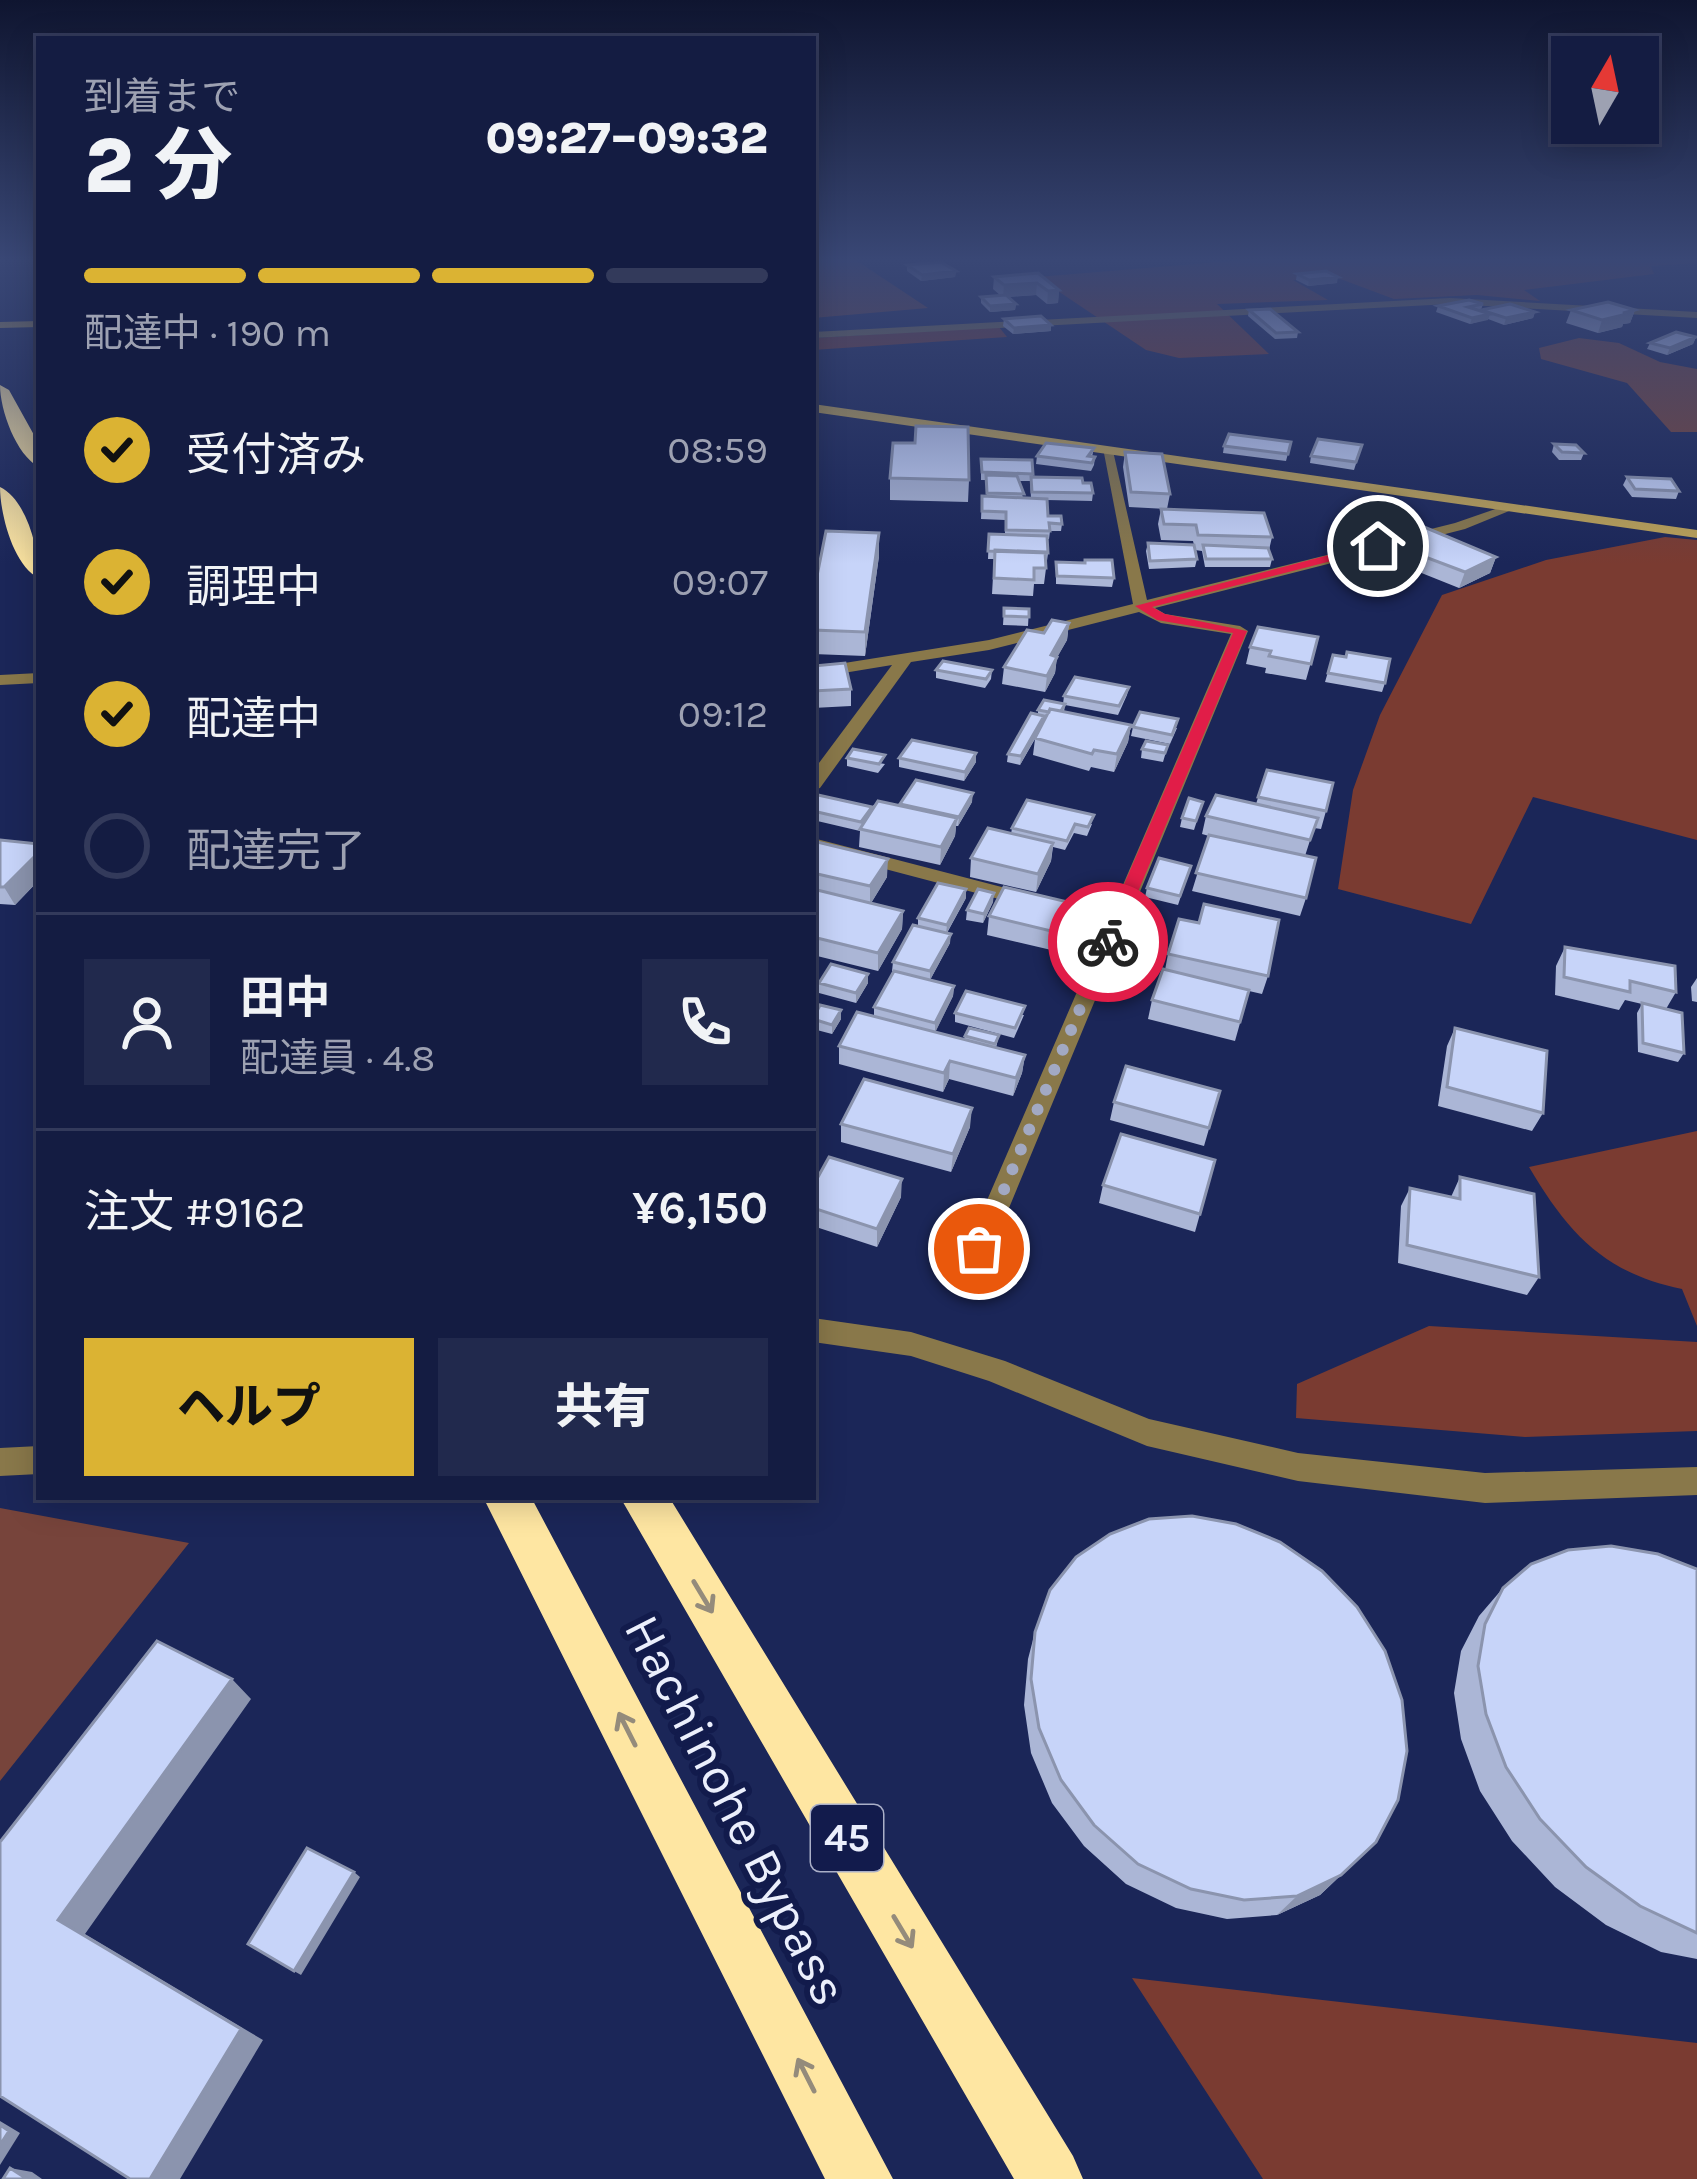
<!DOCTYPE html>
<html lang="ja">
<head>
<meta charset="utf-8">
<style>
  :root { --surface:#141c42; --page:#21294d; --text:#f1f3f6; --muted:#9da1b2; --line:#333a5b; --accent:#dbb333 }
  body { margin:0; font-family:Karla,"Noto Sans JP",sans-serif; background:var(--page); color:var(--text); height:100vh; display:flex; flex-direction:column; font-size:45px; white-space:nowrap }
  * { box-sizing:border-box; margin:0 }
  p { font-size:39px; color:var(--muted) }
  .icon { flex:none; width:66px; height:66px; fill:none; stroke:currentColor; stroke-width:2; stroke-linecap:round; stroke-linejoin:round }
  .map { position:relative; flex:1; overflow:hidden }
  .details { position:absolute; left:36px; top:36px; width:780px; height:1464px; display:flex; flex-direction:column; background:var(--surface); border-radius:0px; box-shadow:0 6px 30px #0003,0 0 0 3px var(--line) }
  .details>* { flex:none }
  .needle { width:78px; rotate:9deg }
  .tools { position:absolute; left:1551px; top:36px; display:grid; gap:24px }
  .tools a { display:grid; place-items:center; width:108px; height:108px; border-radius:0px; background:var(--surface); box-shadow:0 6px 30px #0003,0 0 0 3px var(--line); font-size:60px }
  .pin { position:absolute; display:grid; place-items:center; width:102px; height:102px; color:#fff; margin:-51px; border:6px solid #fff; border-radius:50%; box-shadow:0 3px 12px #0007 }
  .courier { position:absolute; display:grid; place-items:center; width:120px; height:120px; margin:-60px; border:9px solid #e11d48; border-radius:50%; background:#fff; color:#222; box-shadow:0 3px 15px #0007 }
  .overview em { font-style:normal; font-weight:800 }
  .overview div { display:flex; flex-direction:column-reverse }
  .overview { display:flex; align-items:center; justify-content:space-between; height:204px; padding:0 48px }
  h1 { font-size:78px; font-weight:800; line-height:90px }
  .bar { display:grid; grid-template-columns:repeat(4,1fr); gap:18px 12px; align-content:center; height:144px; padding:0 48px }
  .bar i { height:15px; border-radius:9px; background:var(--line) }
  .bar .active { background:var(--accent) }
  .bar p { grid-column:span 4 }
  .line { display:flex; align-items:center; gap:30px; padding:0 48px; border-top:3px solid var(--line) }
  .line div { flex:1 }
  .round { display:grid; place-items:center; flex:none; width:126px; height:126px; border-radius:0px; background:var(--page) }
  ol { padding:0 48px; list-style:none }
  li { display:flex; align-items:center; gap:36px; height:132px }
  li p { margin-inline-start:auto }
  li .icon { padding:12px; border-radius:50%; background:var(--accent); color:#111; stroke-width:4 }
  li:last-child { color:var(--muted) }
  li i { width:66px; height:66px; border:6px solid var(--line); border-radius:50% }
  .cta { display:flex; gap:24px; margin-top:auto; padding:24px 48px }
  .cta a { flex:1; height:138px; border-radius:0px; background:var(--accent); color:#111; font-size:48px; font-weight:800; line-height:138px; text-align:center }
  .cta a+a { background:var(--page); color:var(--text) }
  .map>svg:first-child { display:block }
</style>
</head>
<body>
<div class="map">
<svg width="1697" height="2179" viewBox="0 0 1697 2179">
  <rect width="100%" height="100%" fill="#1b2658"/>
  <!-- green -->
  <path fill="#77443b" d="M813,259h41l74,49 -115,10z
    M1579,338l40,5 41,19 37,7v63h-26l-44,-49 -86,-24 -2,-11z
    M0,1508l189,35 -189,238z"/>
  <!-- forest -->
  <path fill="#7a3b31" d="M1255,259h442v4l-46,3 3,8 -130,16 16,11 -63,-6 -83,4 -59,-22 -42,3 35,20 -111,4 52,50 -90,4 -33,-8 -109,-73z
    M999,327l8,10 -194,13v-12z
    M1665,537l32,3v300l-164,-43 -62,127 -133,-35 15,-99 27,-75 62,-120 104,-35z
    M1697,1131v195l-15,-37c-78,-16 -114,-56 -153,-122z
    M1429,1326l268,16v89l-172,6 -229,-19 1,-34z
    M1132,1978l565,65v136h-434z"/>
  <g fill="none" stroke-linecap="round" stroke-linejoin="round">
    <!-- street -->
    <path fill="#89784a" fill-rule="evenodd" d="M1450,298l247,14v6l-247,-14 -637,34v-6z
      M1103,448l10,3 34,149 308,-77 52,-18 7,4 -49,20 -310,79 10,6 75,12 8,5 -256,618 -4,8 -9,3 -9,-3 -4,-8 139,-322 -292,-77v-12l297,77 121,-281 -70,-11 -22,-11 -150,38 -78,12 -91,126 -7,2v-19l79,-106 -79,13v-10l176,-28 144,-36z
      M39,673v10l-39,2v-10z
      M813,1318l98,14 94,29 144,58 149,34 187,20 212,-6v28l-212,8 -187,-22 -151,-35 -158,-65 -78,-25 -98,-14z
      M39,1446v28l-39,2v-28z"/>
    <!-- secondary -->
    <path fill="#bea356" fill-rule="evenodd" d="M39,321v6l-39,1v-6z
      M813,404l884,126v8l-884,-126z"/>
    <!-- highway -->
    <path fill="#fee6a2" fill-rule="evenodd" d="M0,385l9,5 30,54v23c-23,-12 -39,-57 -39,-82z
      M0,487c27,13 39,63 39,91 -26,-12 -39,-65 -39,-91z
      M483,1497h48l362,682h-68z
      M620,1497h49l404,659 10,23h-69z"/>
  </g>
  <!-- wall -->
  <path fill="#abb6d6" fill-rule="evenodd" d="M907,265l49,6 -1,6 -34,4 -14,-10z
    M1038,273l21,17 -1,13 -11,1 -11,-9 -28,2 8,7 -1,6 -25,2 -9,-9v-6l20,-1 -8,-7 1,-12z
    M1297,274l40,9 -29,3 -12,-6z
    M1483,304l-2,6 54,2 -2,6 -29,7 -16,-6 -18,5 -34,-12 2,-6z
    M1249,310l49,22 -1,6 -22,1 -27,-23z
    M1571,310h64l-5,13 -7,1 -1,3 -24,6 -32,-10z
    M1004,319l47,6v6l-38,3 -10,-8z
    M1696,337l-3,7 -26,11 -20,-6 3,-6z
    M1291,442l-5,19 -63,-8 1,-7z
    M915,443l54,37 -1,22 -78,-2v-22z
    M1554,444l30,9 -3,7h-22l-7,-8z
    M1362,445l-8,25 -44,-7 1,-7z
    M1094,448l-2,9h3l-1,8 -3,6 -55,-7 1,-8z
    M1125,452l45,42 -3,15 -38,-2 -6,-40z
    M981,459l52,15v3l50,6 10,10 -1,8 -45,-1 1,16 14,8 -1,7h-11l-1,8h-2l1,14 -4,31h-10l-1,12 -41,-2 2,-35h-6l1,-25h16v-14l-24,-1 1,-23 5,1 -1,-17h-5zM1019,481h11l1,17h-8z
    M1627,477l52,14 -3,8 -44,-2 -9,-12z
    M1161,509l111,28 -3,13 3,9 -2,8h-65l-3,-16 -7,-1 2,9 -2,8 -46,2 -3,-18 2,-8 46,2 -1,-4 -32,-1 -3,-16z
    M1388,543l108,14 -6,16 -31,15 -75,-30z
    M879,556l-14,100 -52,-2v-58z
    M1056,562l58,16 -2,9 -56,-3z
    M1004,608l25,1 -1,17 -25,-1z
    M1069,623l-2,17 -10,17 -2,16 -10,19 -43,-8 2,-17 40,-34z
    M1318,637l-12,43 -41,-7 1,-5 -20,-4 4,-17z
    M1333,655l52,28 -3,9 -57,-10z
    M813,666l38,23v17l-38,2z
    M936,670h56l-1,9 -6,9 -49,-10z
    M1129,687l-2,8 -9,20 -53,-10 -1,7 67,13 -3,17 -14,30 -23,-5 -2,4 -56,-16 2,-16 -15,26 -13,-3 1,-8 30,-40v-4l25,-6 1,-8z
    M1133,727l44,1 -7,16 -39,-8z
    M1168,745l-5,17 -22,-4 1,-9z
    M847,758l38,6 -7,9 -31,-7z
    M899,758l77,4 -12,19 -65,-14z
    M1267,770l59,41 -5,18 -7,-1 -9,28 1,42 -6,18 -108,-25 17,-55 -7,-2 4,-18 50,-12z
    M813,802l59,8 100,-8 -14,24h-2l-1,10 -15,29 -81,-18 1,-16 -47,-11z
    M1203,802l-9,28 -14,-3 2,-9z
    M1092,824l-5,12 -13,-3 -9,17 -12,-3 -2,14 -15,31 -66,-15 1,-19 40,-24 1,-6z
    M0,840l39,12v28l-24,25 -15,-1z
    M813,841l74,36 -16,26 32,8 -1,18 -24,42 -65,-16z
    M1191,866l-13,39 -33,-8 2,-9z
    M966,898l-19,35 3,10 -20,37 24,6 -1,10 -18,36 29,7 1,-3 34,-1 -3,13 29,7 -3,18 -9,23 -64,-17 -6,13 -104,-28v-18l35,-30v-9l20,-36h-2l1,-9 25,-36v-8z
    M993,902l-10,21 -17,-3 1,-10z
    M1093,908l-3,18 -13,30 -90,-21 2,-19z
    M1565,947l111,45 -10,17 18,44 -6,9 -40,-10 -1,-39 5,-9 -17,-4 -6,10 -64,-15 1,-29z
    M1168,954l100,22 -6,18 -13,-3 -14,50 -87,-22 4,-19 13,-30z
    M1697,978v24l-5,-1 -1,-14z
    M819,983h49l-12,20 -37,-10z
    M955,1013l69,2 -10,23 -59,-16z
    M813,1017l28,2 -9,15 -19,-5z
    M1455,1028l88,85 -11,18 -94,-25 9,-60z
    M1220,1091l-16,55 -94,-26 4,-18z
    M841,1124l129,3 -19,45 -110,-30z
    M1215,1160l-20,72 -96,-29 4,-18z
    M1460,1177l79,100 -12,18 -129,-32 3,-57 9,-18 41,9z
    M813,1186l88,11 -24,50 -64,-21z
    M1697,1569v390l-36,-7 -55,-27 -51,-38 -43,-46 -32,-50 -19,-52 -7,-46 7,-42 18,-35 24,-28z
    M1035,1632l341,210 -56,53 -43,20 -50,4 -51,-11 -50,-24 -42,-38 -32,-43 -21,-50 -7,-48 4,-46z"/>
  <!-- shaded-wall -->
  <path fill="#8b94ae" d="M956,271l-1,6 -34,4 1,-6z
    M1338,277l-1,6 -29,3 1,-6z
    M1037,283l-1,12 -33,2 1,-12z
    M1059,290l-1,13 -11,1 1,-13z
    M1016,304l-1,6 -25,2v-6z
    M1635,310l-5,13 -7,1 -1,3 -24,6 4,-13z
    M1535,312l-2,6 -29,7 2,-7z
    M1490,314l-2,6 -18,4 2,-6z
    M1051,325v6l-38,3 1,-6z
    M1696,337l-3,7 -26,11 3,-7z
    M879,533v23l-14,100v-24z
    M1496,557l-6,16 -31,15 6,-16z
    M1069,623l-2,17 -18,32 2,-17z
    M1057,657l-2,16 -10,19 2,-16z
    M1044,716l-1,8 -23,41 1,-9z
    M1131,725l-3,17 -14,30 3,-18z
    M976,753v9l-12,19 1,-9z
    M973,793l-1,9 -14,24 1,-9z
    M957,818l-2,18 -15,29 1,-18z
    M1053,843l-2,18 -15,31 2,-18z
    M39,852v28l-24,25 -11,-18z
    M888,859l-1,18 -17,28v-19z
    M966,889v9l-20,36 1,-9z
    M994,893l-1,9 -10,21 1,-9z
    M1093,908l-3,18 -13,30 3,-18z
    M903,911l-1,18 -24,42v-18z
    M951,934l-1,9 -20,37v-9z
    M868,974v9l-12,20v-10z
    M954,986l-1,10 -18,37v-10z
    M841,1010v9l-9,15v-9z
    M1025,1055l-3,18 -9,23 3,-18z
    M950,1061l-1,18 -6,13 1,-19z
    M972,1108l-2,19 -19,45 2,-18z
    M902,1179l-1,18 -24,50v-18z
    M232,1679l19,20 -166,235 178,106 -83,139h-30l-92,-259z
    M354,1872l6,5 -59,98 -7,-4z
    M1341,1875l-21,20 -43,20 20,-19z
    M0,2121l20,12 -20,32z
    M10,2168l22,4 10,7h-15z"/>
  <!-- building -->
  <path fill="#c7d4f9" stroke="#8b94ae" stroke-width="3" d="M941,262l15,9 -34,4 -15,-10z
    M1326,271l12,6 -29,3 -12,-6z
    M1038,273l21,17 -11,1 -11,-8 -33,2 -10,-8z
    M1006,295l10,9 -26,2 -9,-9z
    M1469,300l14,4 -15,3 22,7 -18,4 -34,-12z
    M1608,302l27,8 -12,3 4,1 -25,6 -31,-10z
    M1510,304l25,8 -29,6 -25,-8z
    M1270,309l28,23 -22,1 -27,-23z
    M1041,316l10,9 -37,3 -10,-9z
    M1676,332l20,5 -26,11 -20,-5z
    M916,426l52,1 1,53 -79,-2 3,-35h22z
    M1229,434l62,8 -3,12 -64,-8z
    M1318,439l44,6 -6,17 -45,-6z
    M1046,443l48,5 -6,8 7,1 -3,6 -55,-7z
    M1554,444l22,1 8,8 -22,-1z
    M1125,452l37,2 8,40 -39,-2z
    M981,459l51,1 1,14 -51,-2z
    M986,475l31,1 7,18 -37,-1z
    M1031,477l51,1 1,5h8l2,10 -61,-1z
    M1627,477l44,2 8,12 -44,-2z
    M982,496l65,3 1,17h13l1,8 -13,-1 1,8 -44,-1v-18l-24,-1z
    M1161,509l103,4 8,24 -74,-2 -2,-10 -32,-1z
    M1424,527l72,30 -31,15 -77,-29z
    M826,531l53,2 -14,99 -52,-2v-34z
    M989,534l58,2 1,17 -60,-2z
    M1148,543l46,2 3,14 -47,2z
    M1203,545l65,3 4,11h-66z
    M995,550l50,2 1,16h-12v12l-40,-2z
    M1085,560h27l2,18 -57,-2 -1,-14 29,1z
    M1004,608l25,1v8l-25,-1z
    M1052,620l17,3 -18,32 6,2 -10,19 -43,-9 23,-37 17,3z
    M1258,627l60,10 -7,27 -42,-8 2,-5 -21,-4z
    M1347,652l43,7 -5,24 -57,-10 5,-18 13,2z
    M943,661l49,9 -6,9 -50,-9z
    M845,663l6,26 -38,2v-25z
    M1075,677l54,10 -10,19 -55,-10z
    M1044,700l21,4 -4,7 -11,-2 -1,3 -11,-2z
    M1050,709l81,16 -14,29 -23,-4 -2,4 -57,-16z
    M1140,712l38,7 -6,16 -39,-8z
    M1031,713l13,3 -23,40 -13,-2z
    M912,740l64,13 -11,19 -66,-14z
    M1146,741l22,4 -3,8 -23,-4z
    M853,749l32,6 -6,9 -32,-6z
    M1267,770l66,13 -7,28 -68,-14z
    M916,780l57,13 -14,24 -59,-13z
    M818,795l54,12 -11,15 -48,-11v-9z
    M1216,795l102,23 -8,22 -104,-24z
    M1189,798l14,4 -7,19 -14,-3z
    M1027,800l67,15 -6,12 -13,-3 -8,17 -55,-13z
    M878,801l79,17 -16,29 -81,-18z
    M988,828l65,15 -15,31 -67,-16z
    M1209,835l107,23 -10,40 -110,-25z
    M0,840l39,4v8l-35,35h-4z
    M813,841l75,18 -18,27 -57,-13z
    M1159,858l32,8 -11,30 -33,-8z
    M938,883l28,6 -19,36 -29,-7z
    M1004,887l89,21 -13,30 -91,-22z
    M813,889l90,22 -25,42 -65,-16z
    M978,889l16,4 -10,21 -17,-4z
    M1204,904l75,16 -11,56 -100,-22 11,-35 20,4z
    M913,925l38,9 -21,37 -37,-9z
    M1565,947l110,19 1,26 -46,-11v11l-66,-15z
    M831,964l37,10 -12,19 -37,-10z
    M1163,969l86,21 -9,32 -88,-22z
    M894,971l60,15 -19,37 -61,-16z
    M966,991l59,15 -10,22 -60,-15z
    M1642,1003l40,10 2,40 -41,-10z
    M820,1005l21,5 -9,15 -19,-6z
    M857,1012l168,43 -9,23 -66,-17 -6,12 -105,-27z
    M969,1028l30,7 -4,9 -30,-8z
    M1455,1028l92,23 -4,62 -96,-26z
    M1126,1066l94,25 -11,37 -95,-26z
    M864,1079l108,29 -19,46 -112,-30z
    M1121,1134l94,26 -15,54 -97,-29z
    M829,1157l73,22 -25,50 -64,-21v-22z
    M1460,1177l74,17 5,83 -132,-32 3,-57 50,11z
    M1192,1516l44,8 44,18 42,29 35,36 28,44 17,49 5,51 -9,49 -22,42 -35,33 -44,21 -53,4 -53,-11 -53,-25 -44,-39 -33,-45 -22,-52 -8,-49 4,-47 15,-42 26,-33 34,-23 39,-15z
    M1611,1546l47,8 39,15v364l-57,-27 -54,-39 -46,-48 -34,-52 -20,-53 -8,-48 7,-42 18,-36 28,-24 37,-14z
    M157,1641l75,38 -174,241 183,109 -91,150h-20l-130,-83v-254z
    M307,1848l47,24 -60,99 -46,-27z
    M0,2125l9,6 -9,14z
    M10,2168l17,11h-24z"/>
  <!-- one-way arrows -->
  <defs><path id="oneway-shaft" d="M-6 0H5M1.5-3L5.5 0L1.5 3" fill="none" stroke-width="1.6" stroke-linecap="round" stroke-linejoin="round" transform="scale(3)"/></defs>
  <g stroke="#948b7b">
    <use href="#oneway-shaft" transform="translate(703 1597) rotate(59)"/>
    <use href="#oneway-shaft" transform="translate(627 1729) rotate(-117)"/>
    <use href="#oneway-shaft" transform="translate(903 1932) rotate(59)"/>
    <use href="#oneway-shaft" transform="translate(806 2075) rotate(-117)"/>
  </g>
  <!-- sky -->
  <linearGradient id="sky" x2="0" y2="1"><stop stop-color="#0f1530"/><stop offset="0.46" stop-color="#394775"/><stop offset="1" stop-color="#394775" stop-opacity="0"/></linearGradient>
  <rect width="1697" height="564" fill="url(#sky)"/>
  <!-- route -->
  <path fill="#e11d48" d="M1378,542l4,6 -230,59 13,7 82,17 -130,311 -15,4 -3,-4 134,-309 -76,-13 -22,-14z"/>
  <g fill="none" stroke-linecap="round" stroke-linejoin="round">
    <!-- done -->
    <path stroke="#a2a9c3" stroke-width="12" stroke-dasharray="0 21.6" d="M979,1249l129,-307"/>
  </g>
  <g text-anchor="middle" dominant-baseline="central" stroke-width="12" stroke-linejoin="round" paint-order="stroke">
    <!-- shield labels -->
    <rect fill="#121b4c" stroke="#aaafc7" stroke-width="3" x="811" y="1805" width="72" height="66" rx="9"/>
    <g font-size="39" font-weight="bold" fill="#ebeffc">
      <text x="847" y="1838">45</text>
    </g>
    <!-- near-street labels -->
    <g font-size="51" fill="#ebeffc" stroke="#121b4c">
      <text transform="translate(736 1810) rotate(63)">Hachinohe Bypass</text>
    </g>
  </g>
</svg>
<div class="tools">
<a><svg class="needle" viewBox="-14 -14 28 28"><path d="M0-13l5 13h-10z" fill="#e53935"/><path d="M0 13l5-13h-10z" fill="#9da1b2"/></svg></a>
</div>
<div class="pin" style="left:979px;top:1249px;background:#ea580c"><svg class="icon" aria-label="bag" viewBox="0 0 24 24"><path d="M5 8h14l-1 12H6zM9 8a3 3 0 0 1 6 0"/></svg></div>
<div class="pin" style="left:1378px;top:546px;background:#1f2937"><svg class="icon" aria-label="home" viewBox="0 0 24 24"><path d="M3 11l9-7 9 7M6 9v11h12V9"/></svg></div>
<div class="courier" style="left:1108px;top:942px"><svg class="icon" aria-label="bike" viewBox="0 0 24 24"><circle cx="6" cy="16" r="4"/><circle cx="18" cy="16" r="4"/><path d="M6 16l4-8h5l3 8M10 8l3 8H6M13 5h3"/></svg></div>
<section class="details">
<div class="overview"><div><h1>2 分</h1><p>到着まで</p></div><em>09:27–09:32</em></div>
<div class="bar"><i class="active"></i><i class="active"></i><i class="active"></i><i></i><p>配達中 · 190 m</p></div>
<ol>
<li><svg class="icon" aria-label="check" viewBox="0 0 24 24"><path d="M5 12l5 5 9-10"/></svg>受付済み<p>08:59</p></li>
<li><svg class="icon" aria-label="check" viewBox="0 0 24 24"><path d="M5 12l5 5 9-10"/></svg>調理中<p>09:07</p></li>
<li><svg class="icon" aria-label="check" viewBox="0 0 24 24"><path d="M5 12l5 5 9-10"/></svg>配達中<p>09:12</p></li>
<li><i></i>配達完了</li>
</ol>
<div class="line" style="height:216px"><a class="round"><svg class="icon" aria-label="person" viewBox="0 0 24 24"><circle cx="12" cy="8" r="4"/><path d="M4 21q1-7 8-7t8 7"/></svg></a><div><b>田中</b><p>配達員 · 4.8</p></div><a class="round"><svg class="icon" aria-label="phone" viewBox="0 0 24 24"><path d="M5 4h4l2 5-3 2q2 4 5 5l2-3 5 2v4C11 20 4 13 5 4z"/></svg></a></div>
<div class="line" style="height:156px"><div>注文 #9162</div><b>¥6,150</b></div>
<div class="cta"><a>ヘルプ</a><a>共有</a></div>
</section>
</div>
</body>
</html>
